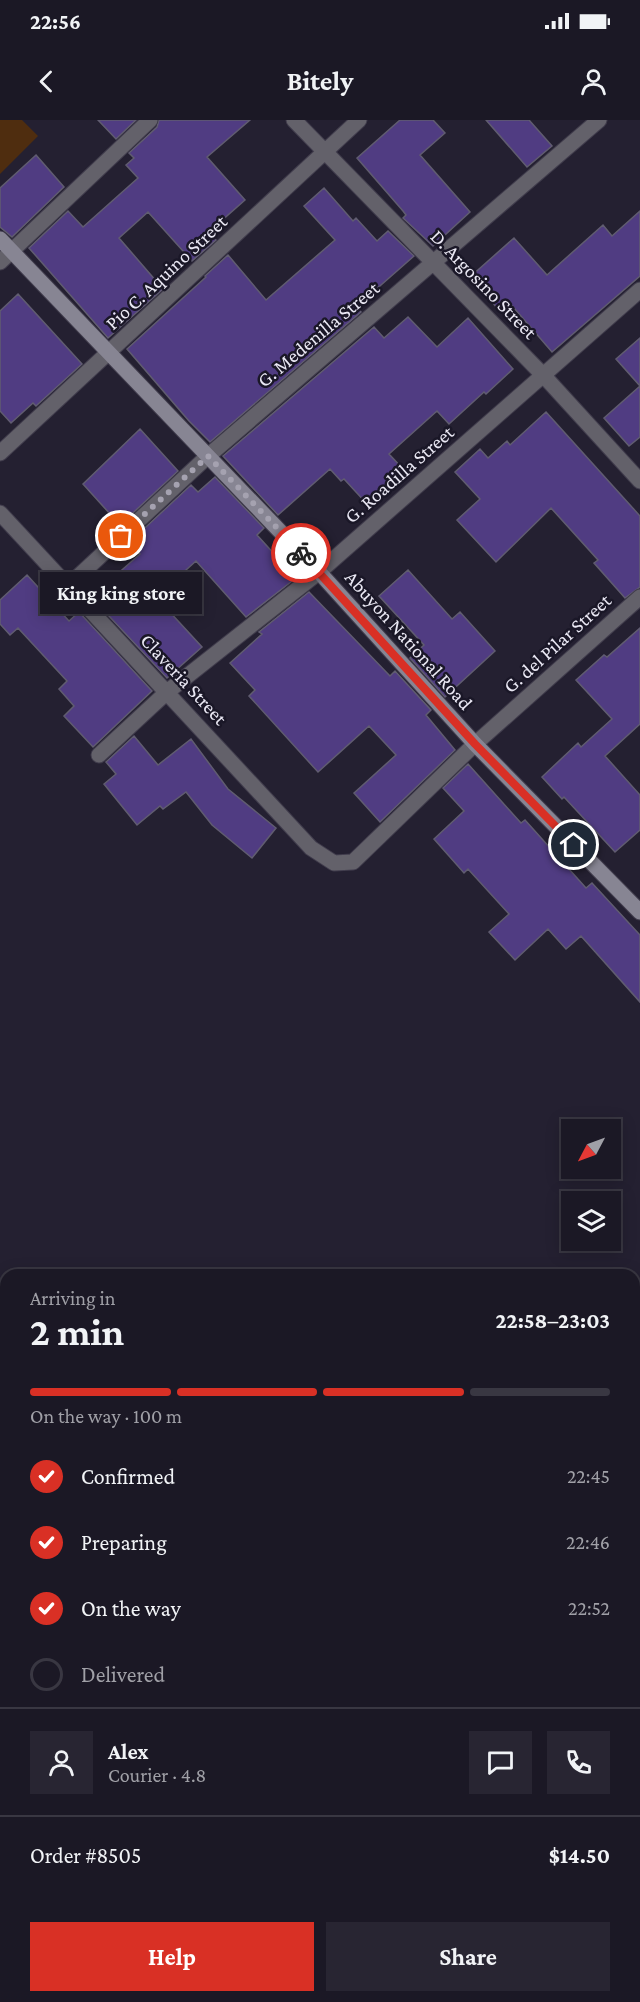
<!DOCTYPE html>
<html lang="en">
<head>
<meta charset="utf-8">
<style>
  :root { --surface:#1b1825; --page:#282532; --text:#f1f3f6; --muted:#a0a0a7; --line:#393742; --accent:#d93025 }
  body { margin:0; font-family:"Crimson Pro",serif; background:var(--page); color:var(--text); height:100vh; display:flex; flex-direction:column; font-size:22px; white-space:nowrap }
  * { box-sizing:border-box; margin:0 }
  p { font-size:20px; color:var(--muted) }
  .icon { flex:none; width:33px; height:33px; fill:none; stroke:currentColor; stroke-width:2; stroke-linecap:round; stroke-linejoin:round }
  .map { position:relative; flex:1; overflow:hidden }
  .panel { position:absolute; left:0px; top:1149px; width:640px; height:734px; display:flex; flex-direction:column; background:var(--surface); border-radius:18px 18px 0 0; box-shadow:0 3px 15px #0003,0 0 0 2px var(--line) }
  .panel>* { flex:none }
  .needle { width:39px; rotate:229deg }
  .buttons { position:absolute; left:561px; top:999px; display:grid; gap:12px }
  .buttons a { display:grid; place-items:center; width:60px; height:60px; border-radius:0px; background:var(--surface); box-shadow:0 3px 15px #0003,0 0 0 2px var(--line); font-size:30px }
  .pin { position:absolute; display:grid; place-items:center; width:51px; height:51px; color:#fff; margin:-26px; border:3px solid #fff; border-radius:50%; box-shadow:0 2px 6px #0007 }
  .courier { position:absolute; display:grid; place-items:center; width:60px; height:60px; margin:-30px; border:4px solid #d93025; border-radius:50%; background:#fff; color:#222; box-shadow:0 2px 8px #0007 }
  .bubble { position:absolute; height:42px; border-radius:0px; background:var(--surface); box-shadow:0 3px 15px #0003,0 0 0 2px var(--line); font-size:20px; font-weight:700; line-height:42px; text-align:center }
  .head em { font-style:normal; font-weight:700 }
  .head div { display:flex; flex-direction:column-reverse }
  .head { display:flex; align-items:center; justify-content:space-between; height:102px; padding:0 30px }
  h1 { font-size:39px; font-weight:700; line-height:45px }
  .bar { display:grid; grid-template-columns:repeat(4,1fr); gap:9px 6px; align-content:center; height:72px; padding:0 30px }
  .bar i { height:8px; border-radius:4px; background:var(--line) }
  .bar .selected { background:var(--accent) }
  .bar p { grid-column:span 4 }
  .line { display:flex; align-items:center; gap:15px; padding:0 30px; border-top:2px solid var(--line) }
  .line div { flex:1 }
  .round { display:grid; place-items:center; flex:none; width:63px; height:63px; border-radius:0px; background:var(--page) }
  ol { padding:0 30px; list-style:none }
  li { display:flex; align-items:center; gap:18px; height:66px }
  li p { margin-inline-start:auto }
  li .icon { padding:6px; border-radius:50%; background:var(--accent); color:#fff; stroke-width:4 }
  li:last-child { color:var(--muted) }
  li i { width:33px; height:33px; border:3px solid var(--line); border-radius:50% }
  .cta { display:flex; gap:12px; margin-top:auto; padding:12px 30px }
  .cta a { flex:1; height:69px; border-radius:0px; background:var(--accent); color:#fff; font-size:24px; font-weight:700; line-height:69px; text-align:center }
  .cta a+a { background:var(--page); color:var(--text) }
  .status { display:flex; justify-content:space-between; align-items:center; height:42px; padding:0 30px; background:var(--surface); direction:ltr }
  .status svg { height:16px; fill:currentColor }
  header { display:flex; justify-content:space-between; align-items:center; height:78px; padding:0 30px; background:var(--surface); font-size:27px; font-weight:700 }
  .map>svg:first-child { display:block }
</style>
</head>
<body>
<div class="status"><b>22:56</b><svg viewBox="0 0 49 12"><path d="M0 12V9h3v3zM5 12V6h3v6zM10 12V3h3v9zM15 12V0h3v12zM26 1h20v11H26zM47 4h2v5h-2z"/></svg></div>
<header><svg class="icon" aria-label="back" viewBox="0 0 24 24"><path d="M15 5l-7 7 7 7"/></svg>Bitely<svg class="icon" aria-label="person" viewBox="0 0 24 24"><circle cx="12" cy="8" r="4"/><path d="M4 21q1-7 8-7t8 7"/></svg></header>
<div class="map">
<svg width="640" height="1882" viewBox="0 0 640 1882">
  <rect width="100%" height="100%" fill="#242031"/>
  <!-- green -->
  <path fill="#4f2d0f" d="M0,0h22l16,16 -38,38z"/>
  <!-- building -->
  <path fill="#503c82" stroke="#605c70" stroke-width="1.5" d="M98,0h38l-20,19z
    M159,0h91l-43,37 38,43 -35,31 6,9 -24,21 -44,-49 -29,26 44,51 -55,49 -79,-90 39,-37 15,16 55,-49 -12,-13 8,-7 -5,-5 28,-26z
    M400,0h33l12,13 -25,22 50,57 -37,34 -30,-28 3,-3 -3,-4 -46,-53z
    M486,0h43l23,26 -25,21z
    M36,35l28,32 -52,50 -12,-10v-39z
    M324,68l29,33 3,-3 21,23 11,-10 26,25 -58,51 5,5 -151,130 -21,-21 -62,-72 79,-72 -1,-1 23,-21 38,45 69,-60 -31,-34z
    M640,91v65l-88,76 -44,-51 -10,8 -28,-32 44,-39 33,37 56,-50 9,11z
    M18,174l64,70 -46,42 -3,-3 -22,20 -11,-12v-100z
    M408,197l29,30 31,-29 45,51 -27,25 -2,-2 -35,32 -12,-13 -48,43 14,15 -36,35 -23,-25 -3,2 -11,-12 -52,46 -55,-59 151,-129 10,11z
    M640,218v99l-11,9 -25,-28 36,-32 -24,-27z
    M546,292l94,104v71l-15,11 -31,-35 4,-3 -47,-52 -55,54 -39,-42 23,-21 -25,-27 25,-23 8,9 19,-17 3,4z
    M140,309l38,42 -58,54 -37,-41z
    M215,357l49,51 -7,7 39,43 -50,39 -50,-56 -40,36 46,50 -35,31 -74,-79 7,-6 -2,-2 42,-37 -6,-7 4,-3 -5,-5 58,-54 7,7z
    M408,450l44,49 8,-7 35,39 -50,46 -35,-39 14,-13 -45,-49z
    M27,455l42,46 10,-9 73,79 -59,56 -29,-31 10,-10 -15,-17 8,-8 -49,-53 -8,7 -10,-11v-24z
    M309,472l81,84 5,-5 36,39 -5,5 29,35 -75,72 -26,-29 42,-38 -27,-29 -51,46 -69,-76 6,-6 -25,-27 32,-29 -3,-2z
    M640,508v96l-35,32 35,39v35l-25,22 -51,-55 -2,2 -20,-22 36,-34 3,4 31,-28 -36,-39 28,-25 3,2z
    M134,616l24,29 33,-26 37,50 48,39 -24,30 -40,-33 -26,-33 -23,17 -3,-3 -23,19 -33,-41 12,-10 -10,-12z
    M468,644l53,59 4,-3 61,68 6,-5 48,52v67l-59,-66 -15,13 -18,-20 -33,31 -26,-28 20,-18 -41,-45 -4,4 -30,-34 30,-28 -21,-23z"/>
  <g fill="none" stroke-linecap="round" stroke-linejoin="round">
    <defs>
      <path id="street" d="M294,0l250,256 96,105
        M0,142l150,-142
        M0,333l359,-333
        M0,393l311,335 23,15 19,-1 122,-118 165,-147
        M69,465l139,-129 391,-336
        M99,635l68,-63 152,-120 321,-282"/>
      <path id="secondary" d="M0,119l319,333 156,172 165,168"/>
    </defs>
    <!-- street casing -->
    <use href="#street" stroke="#403c4c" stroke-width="17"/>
    <!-- secondary casing -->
    <use href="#secondary" stroke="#403c4c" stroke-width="17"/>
    <!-- street -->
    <use href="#street" stroke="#63616a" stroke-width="15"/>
    <!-- secondary -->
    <use href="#secondary" stroke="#878593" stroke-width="15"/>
  </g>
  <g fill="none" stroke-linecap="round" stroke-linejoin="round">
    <!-- done -->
    <path stroke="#a5a2b0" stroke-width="6" stroke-dasharray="0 10.8" d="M121,416l87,-80 93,97"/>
    <!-- route -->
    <path stroke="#d93025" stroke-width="8" d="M301,433l174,191 99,101"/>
  </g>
  <g text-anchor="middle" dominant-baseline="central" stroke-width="5" stroke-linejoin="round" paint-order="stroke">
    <!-- street labels -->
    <g font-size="20" fill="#eae8f4" stroke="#1a1727">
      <text transform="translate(166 152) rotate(-43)">Pio C. Aquino Street</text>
      <text transform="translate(484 164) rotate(46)">D. Argosino Street</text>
      <text transform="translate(318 214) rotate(-40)">G. Medenilla Street</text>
      <text transform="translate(399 354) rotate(-41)">G. Roadilla Street</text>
      <text transform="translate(409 520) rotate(48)">Abuyon National Road</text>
      <text transform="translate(557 523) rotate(-42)">G. del Pilar Street</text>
      <text transform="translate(184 559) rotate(47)">Claveria Street</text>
    </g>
  </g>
</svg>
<div class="buttons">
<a><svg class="needle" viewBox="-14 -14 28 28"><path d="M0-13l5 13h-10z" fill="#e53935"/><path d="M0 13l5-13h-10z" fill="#a0a0a7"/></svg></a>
<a><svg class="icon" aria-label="layers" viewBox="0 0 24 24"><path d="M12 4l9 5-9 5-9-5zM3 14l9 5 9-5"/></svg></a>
</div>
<div class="pin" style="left:121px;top:416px;background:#ea580c"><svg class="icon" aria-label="bag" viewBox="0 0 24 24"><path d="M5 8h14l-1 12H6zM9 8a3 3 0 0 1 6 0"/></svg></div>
<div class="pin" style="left:574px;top:725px;background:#1f2937"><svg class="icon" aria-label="home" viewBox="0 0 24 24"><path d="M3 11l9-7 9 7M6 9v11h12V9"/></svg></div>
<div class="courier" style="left:301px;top:433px"><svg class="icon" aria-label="bike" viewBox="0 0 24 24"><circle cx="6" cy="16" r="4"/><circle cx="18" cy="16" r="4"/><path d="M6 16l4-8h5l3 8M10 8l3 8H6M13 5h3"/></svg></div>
<div class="bubble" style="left:40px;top:452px;width:162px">King king store</div>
<section class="panel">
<div class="head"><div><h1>2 min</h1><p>Arriving in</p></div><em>22:58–23:03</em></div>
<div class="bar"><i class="selected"></i><i class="selected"></i><i class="selected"></i><i></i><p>On the way · 100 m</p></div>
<ol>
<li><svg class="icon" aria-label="check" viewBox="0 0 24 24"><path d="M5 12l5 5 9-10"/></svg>Confirmed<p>22:45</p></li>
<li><svg class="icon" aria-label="check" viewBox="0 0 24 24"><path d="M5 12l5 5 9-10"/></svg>Preparing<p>22:46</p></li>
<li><svg class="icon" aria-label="check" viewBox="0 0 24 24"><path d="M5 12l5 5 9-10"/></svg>On the way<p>22:52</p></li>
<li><i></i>Delivered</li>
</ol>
<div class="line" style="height:108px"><a class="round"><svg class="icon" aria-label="person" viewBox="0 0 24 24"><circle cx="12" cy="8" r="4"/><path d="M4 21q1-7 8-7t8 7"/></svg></a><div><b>Alex</b><p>Courier · 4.8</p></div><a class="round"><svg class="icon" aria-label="chat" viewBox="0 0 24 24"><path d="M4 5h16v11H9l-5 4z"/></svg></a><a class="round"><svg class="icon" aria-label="phone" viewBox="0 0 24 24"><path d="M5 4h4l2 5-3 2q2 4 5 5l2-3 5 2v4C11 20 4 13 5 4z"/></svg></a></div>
<div class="line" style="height:78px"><div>Order #8505</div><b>$14.50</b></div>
<div class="cta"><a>Help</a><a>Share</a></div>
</section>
</div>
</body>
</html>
